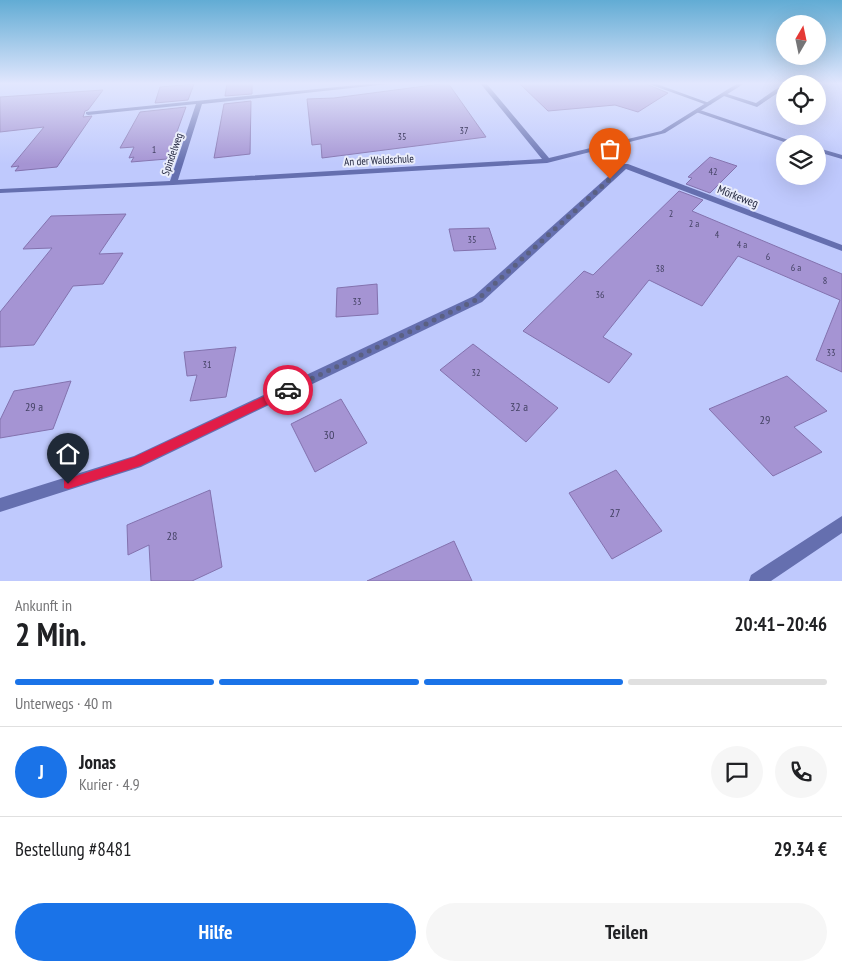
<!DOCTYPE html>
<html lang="de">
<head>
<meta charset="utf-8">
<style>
  :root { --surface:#fff; --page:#f6f6f6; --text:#202124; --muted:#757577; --line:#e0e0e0; --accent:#1a73e8 }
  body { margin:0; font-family:"PT Sans Narrow",sans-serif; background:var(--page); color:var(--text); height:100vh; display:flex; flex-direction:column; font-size:19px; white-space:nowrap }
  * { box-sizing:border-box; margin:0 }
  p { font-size:16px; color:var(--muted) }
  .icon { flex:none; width:28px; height:28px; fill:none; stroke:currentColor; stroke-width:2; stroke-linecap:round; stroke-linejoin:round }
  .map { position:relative; height:581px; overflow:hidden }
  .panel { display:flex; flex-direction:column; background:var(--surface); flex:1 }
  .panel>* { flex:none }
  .needle { width:32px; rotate:9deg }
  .fabs { position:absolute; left:776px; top:15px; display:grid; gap:10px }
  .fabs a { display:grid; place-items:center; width:50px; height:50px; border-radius:50%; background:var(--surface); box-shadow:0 5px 20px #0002; font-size:25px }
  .pin { position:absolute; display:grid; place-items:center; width:42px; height:42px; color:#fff; margin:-51px -21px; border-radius:50% 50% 50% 0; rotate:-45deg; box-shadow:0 0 5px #0007 }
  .pin .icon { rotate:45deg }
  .courier { position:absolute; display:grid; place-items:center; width:50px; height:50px; margin:-25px; border:4px solid #e11d48; border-radius:50%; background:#fff; color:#222; box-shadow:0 1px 6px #0007 }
  .summary em { font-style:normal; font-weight:600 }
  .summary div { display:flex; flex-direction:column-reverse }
  .summary { display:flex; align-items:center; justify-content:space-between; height:85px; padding:0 15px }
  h1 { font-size:32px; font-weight:600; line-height:38px }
  .bar { display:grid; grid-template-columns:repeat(4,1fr); gap:8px 5px; align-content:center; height:60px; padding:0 15px }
  .bar i { height:6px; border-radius:4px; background:var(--line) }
  .bar .selected { background:var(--accent) }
  .bar p { grid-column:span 4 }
  .line { display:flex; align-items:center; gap:12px; padding:0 15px; border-top:1px solid var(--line) }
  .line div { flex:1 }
  .round { display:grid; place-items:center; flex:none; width:52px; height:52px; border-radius:26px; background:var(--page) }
  .primary-button { display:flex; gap:10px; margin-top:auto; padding:10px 15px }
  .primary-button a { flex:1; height:58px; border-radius:30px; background:var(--accent); color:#fff; font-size:20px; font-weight:600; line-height:58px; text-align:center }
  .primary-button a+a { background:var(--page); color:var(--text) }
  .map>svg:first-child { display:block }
</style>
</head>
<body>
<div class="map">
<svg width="842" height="581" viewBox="0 0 842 581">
  <rect width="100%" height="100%" fill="#bfc9fd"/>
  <!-- building -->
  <path fill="#a594d3" stroke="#8372ae" d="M227,83h25v11l-27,2z
    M448,83l38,54 -164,21 -1,-14 -9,1 -5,-46 27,-1z
    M519,83h125l24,10 -30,19 -23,-7 -67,6z
    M194,84l-6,16 -33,3 5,-16z
    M103,90l-15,20 -3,1 -2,6 9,-1 -35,51 -42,4 4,-5 -8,1 33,-40 -44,5v-35z
    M251,101l-1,53 -36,4 10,-54z
    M186,107l-19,52 -36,3 3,-5 -5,1 5,-11 -14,1 20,-36z
    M710,157l27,9 -27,27 -24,-9 6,-6 -4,-1z
    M679,191l24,9 -11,11 150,63v98l-26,-12 24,-60 -102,-44 -36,50 -53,-26 -46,57 29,17 -23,29 -86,-52 61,-60 9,4z
    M126,214l-27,40 24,-1 -20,31 -30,2 -39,59 -34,2v-35l52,-64 -29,1 28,-33z
    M489,228l7,21 -42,2 -5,-22z
    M377,284l1,30 -42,3 1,-29z
    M473,344l85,64 -32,34 -86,-72z
    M236,347l-10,50 -36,4 7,-26 -10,1 -3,-24z
    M787,376l40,35 -33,16 28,25 -49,24 -64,-67z
    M71,381l-18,48 -53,9v-18l14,-29z
    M341,399l26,44 -52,29 -24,-48z
    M616,470l46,61 -50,28 -43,-66z
    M210,490l12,77 -30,14h-41l-2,-36 -21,10 -1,-30z
    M454,541l18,40h-105z"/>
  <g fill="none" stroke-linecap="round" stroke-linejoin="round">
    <!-- service -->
    <path fill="#656faf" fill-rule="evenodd" d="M646,83h8l58,21 -5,1z
      M785,83l2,1h-2v4l-28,19 -36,-12 3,-2 32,10z
      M696,110h4l100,34h-10l-94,-32z
      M818,148l24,7v4l-24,-7z"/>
    <!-- minor -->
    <path fill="#656faf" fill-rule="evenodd" d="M377,83h21l-196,21 -24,76 364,-21 -62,-76h6l63,75 112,-27 77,-48h7l-80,50 -118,30 -374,22 -173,8v-4l170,-8 26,-77 -108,11 -2,-1v-2z
      M622,164h6l214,81v6l-216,-82 -144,133 -341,165 -141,45v-14l134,-42 340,-160z
      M842,516v17l-71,48h-22l2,-6z"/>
  </g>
  <!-- sky -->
  <linearGradient id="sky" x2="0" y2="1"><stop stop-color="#62acd4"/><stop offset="0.51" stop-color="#e2e7fe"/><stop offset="1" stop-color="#e2e7fe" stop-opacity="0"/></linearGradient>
  <rect width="842" height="164" fill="url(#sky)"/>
  <!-- route -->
  <path fill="#e11d48" d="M288,385l5,5 -2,3 -151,73 -72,23 -4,-1v-8l70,-23z"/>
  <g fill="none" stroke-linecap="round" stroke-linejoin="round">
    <!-- done -->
    <path stroke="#5a6082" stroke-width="5" stroke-dasharray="0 9" d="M288,390l190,-91 132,-120"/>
  </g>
  <g text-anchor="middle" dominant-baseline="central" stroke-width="4" stroke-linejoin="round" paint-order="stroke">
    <!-- number labels -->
    <g font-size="10" fill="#444264">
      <text x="464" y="130">37</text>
      <text x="402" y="136">35</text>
      <text x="154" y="149">1</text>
      <text x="713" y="171">42</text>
      <text x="671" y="213">2</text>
      <text x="694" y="223">2 a</text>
      <text x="717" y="234">4</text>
      <text x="472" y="239">35</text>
      <text x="742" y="244">4 a</text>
      <text x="768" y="256">6</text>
      <text x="796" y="267">6 a</text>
      <text x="660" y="268">38</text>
      <text x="825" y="280">8</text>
      <text x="600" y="294">36</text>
      <text x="357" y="301">33</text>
      <text x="831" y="352">33</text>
      <text x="207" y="364">31</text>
      <text x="476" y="372">32</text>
    </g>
    <!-- far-street labels -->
    <g font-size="11" fill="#23273f" stroke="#eaedfa">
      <text transform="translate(172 154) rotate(-71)">Spindelweg</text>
      <text transform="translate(379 160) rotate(-3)">An der Waldschule</text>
    </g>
    <!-- street labels -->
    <g font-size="12" fill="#23273f" stroke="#eaedfa">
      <text transform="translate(738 196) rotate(21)">Mörkeweg</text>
    </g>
    <!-- near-number labels -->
    <g font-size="12" fill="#444264">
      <text x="34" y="406">29 a</text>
      <text x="519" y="406">32 a</text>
      <text x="765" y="419">29</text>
      <text x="329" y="434">30</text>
      <text x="615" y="512">27</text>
      <text x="172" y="535">28</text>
    </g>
  </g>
</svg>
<div class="fabs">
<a><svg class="needle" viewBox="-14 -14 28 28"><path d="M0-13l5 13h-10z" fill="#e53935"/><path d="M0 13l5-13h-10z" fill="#757577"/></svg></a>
<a><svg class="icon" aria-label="locate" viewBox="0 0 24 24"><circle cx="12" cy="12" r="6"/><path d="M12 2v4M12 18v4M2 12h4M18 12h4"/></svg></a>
<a><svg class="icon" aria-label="layers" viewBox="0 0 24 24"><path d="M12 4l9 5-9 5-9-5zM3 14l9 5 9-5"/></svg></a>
</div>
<div class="pin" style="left:610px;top:179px;background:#ea580c"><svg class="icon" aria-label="bag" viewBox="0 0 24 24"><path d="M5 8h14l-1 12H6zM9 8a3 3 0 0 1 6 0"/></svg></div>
<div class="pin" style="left:68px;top:484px;background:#1f2937"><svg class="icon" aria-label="home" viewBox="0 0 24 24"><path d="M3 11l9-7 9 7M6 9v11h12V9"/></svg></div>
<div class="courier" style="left:288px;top:390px"><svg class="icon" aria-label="car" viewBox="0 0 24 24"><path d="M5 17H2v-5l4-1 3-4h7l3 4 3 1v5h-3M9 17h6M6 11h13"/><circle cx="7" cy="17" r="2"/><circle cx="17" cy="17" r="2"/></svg></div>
</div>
<section class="panel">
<div class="summary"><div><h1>2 Min.</h1><p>Ankunft in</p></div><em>20:41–20:46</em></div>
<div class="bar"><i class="selected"></i><i class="selected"></i><i class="selected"></i><i></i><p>Unterwegs · 40 m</p></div>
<div class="line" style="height:90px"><b class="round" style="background:var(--accent);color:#fff">J</b><div><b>Jonas</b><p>Kurier · 4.9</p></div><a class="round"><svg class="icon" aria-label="chat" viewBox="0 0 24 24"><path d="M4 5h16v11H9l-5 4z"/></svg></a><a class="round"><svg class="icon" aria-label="phone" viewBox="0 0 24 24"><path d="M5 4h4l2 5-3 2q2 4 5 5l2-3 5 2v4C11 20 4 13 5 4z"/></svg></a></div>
<div class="line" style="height:65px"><div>Bestellung #8481</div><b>29.34 €</b></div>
<div class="primary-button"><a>Hilfe</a><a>Teilen</a></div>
</section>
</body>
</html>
